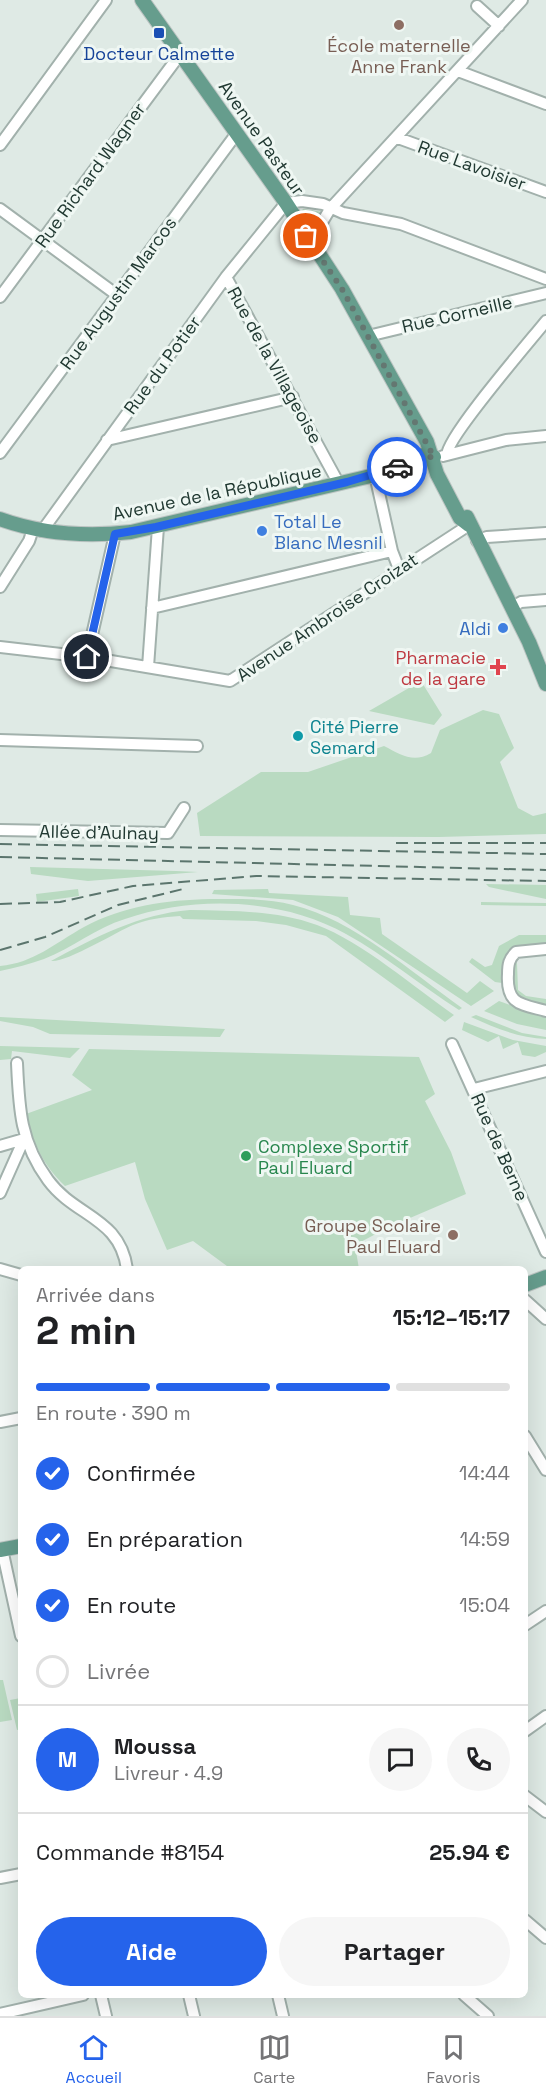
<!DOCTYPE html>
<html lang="fr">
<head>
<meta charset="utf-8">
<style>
  :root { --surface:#fff; --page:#f6f6f6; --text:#202124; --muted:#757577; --line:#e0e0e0; --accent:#2563eb }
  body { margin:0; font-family:"Space Grotesk",sans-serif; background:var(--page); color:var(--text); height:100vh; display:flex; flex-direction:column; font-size:22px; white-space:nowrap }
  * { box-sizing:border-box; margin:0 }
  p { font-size:20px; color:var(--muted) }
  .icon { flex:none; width:33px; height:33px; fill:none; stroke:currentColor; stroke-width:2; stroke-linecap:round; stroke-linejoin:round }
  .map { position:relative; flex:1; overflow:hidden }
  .sheet { position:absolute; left:18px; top:1266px; width:510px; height:732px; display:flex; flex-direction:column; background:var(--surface); border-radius:9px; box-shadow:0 6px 24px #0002 }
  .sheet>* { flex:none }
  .pin { position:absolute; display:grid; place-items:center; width:51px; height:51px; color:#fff; margin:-26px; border:3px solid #fff; border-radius:50%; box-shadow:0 2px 6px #0007 }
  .courier { position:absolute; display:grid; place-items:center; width:60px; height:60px; margin:-30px; border:4px solid #2563eb; border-radius:50%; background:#fff; color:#222; box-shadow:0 2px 8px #0007 }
  .summary em { font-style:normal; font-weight:600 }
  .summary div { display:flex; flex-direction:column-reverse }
  .summary { display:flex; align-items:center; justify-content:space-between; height:102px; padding:0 18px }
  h1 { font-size:39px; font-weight:600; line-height:45px }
  .bar { display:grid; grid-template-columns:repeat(4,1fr); gap:9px 6px; align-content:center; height:72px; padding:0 18px }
  .bar i { height:8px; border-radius:4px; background:var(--line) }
  .bar .current { background:var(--accent) }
  .bar p { grid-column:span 4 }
  .line { display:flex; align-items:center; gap:15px; padding:0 18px; border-top:2px solid var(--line) }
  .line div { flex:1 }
  .round { display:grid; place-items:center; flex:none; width:63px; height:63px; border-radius:32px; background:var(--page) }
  ol { padding:0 18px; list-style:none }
  li { display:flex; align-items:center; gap:18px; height:66px }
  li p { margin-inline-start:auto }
  li .icon { padding:6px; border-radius:50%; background:var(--accent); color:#fff; stroke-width:4 }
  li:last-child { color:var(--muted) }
  li i { width:33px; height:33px; border:3px solid var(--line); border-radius:50% }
  .primary-button { display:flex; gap:12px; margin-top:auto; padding:12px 18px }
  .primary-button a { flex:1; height:69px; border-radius:36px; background:var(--accent); color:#fff; font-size:24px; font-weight:600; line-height:69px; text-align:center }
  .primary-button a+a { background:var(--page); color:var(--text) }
  .tab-bar { display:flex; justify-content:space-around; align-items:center; height:84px; border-top:2px solid var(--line); background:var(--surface); font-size:16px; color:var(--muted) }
  .tab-bar a { display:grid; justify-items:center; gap:3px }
  .tab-bar .current { color:var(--accent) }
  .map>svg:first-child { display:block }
</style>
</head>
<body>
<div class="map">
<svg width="546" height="2016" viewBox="0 0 546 2016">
  <rect width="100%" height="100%" fill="#dfeae5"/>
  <!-- green -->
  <path fill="#b9dac1" d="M303,209l20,3 -3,15 -6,5 -14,-19z
    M421,681l21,34 -8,10 -65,-14z
    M483,710l16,4 15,34 -14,14 18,46 15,8 13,-3v21l-107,3 -239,-1 -3,-23 64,-41h47l76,-26c16,8 29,18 47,7l9,-23z
    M30,867l146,4 22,1 -110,9 -57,-7z
    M486,884l60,1v14l-57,-12z
    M78,889l1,7 -42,6 -1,-8z
    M268,889l1,4 79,4 2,18 30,3 2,16 85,59 13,-12 14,10 -23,15 -133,-89 -45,-17 -81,-6 2,-4z
    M210,899c27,0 56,-1 83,6 61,15 118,67 169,103l-3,2c-38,-24 -73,-54 -113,-76 -63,-36 -152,-39 -221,-15 -29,9 -53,29 -81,40 -14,5 -29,9 -44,12v-5c34,-3 55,-23 84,-39 39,-21 82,-27 126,-28z
    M481,902l65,1v3l-65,-1z
    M190,910c43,1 86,0 127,15 45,17 97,62 137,90l-9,7 -119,-86 -40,-11 -30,-4 -73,-2 -3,-3c-17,1 -32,3 -47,9 -17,7 -67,38 -82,36 45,-24 88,-47 139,-51z
    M519,935h27v9c-35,0 -40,5 -44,39l-7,-1 -26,-20 3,-4 13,9 7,-2 7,-19z
    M517,963l1,27 8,6 20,3v7l-29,-11 -5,-15 2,-16z
    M499,1001l47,17v12l-29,-6 -33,-13z
    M476,1015l46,18 24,4v2c-27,-1 -51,-11 -75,-22z
    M0,1017l225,12 -5,8 -170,-3 -17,-7 -33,-6z
    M464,1022l49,18 33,6v6l-11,5 -13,-2 -4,-13 -15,7 -4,-13 -11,6 -26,-12z
    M0,1046l80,2 -10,10 -58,-7 -1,8 -11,1z
    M89,1049l330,8 16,37 -10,7 26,51 15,42 -77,33 -34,18 4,24h-128l-38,-28 -26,9 -22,-51 -10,-37 -70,24c-22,-21 -32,-43 -39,-72l66,-24 -20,-15z
    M0,1680h3l9,40 -12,2z
    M21,1698v31l-4,1 -7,-30z"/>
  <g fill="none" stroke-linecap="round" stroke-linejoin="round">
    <defs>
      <path id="minor" d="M477,6l22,20
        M458,71l88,33
        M398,138l148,54
        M0,145l106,-145
        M0,209l117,86
        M321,224l9,-15 192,-209
        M226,277l113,207
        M0,297l181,-244
        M368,336l178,-43
        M107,440l186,-43
        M0,453l237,-320
        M447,455c-1,-17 83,-114 99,-134
        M443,456l63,-16 40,-4
        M375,475l17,76 7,18
        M42,531l184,-254 60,-74 16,-2 21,3 20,9 58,11 145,55
        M477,541l10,-4 59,-4
        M0,587l29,-46 4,-12
        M512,607l9,-5 25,-2
        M152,608l240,-57
        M0,647l87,10 143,24 239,-156
        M87,657l28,-123
        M148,667l10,-140
        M0,740l197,6
        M0,830l168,3 16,-25
        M546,949l-30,3c-7,7 -8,12 -8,22 -2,31 13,30 38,37
        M452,1044l94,208
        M17,1063c2,45 3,79 31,117 27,37 72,37 79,89
        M474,1089l72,-18
        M0,1146l24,-7
        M0,1193l24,-54
        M0,1269l21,6
        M525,1300l21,19
        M0,1422l21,-4
        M525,1436l21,34
        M2,1549l19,87
        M525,1625l21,-14
        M525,1731l21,-15
        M525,1796l21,16
        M0,1878l21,-4
        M525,1920l21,18
        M101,1995l5,21
        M189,1995l5,21
        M278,1995l5,21
        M464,1995l24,21
        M0,2014l83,-19"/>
      <path id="major" d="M142,0l144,203 56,86 85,153 10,32 23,44 9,7
        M467,517l62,125 17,42
        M0,519c42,15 86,18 131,13l244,-57 48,-20 11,2
        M525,1285l21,-8
        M0,1550l21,-4"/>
    </defs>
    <!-- minor casing -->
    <use href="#minor" stroke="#a2b1ac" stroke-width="14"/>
    <!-- major casing -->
    <use href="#major" stroke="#bcc4c2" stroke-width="16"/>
    <!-- minor -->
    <use href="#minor" stroke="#fff" stroke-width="10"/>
    <!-- major -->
    <use href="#major" stroke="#669d8d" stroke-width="14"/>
    <!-- rail -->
    <path stroke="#5b756d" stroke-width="2" stroke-dasharray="12 6" stroke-linecap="butt" d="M396,843h150
      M0,844l546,10
      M0,857l546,13
      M0,904l60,-2 73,-16 123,-10 290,5
      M0,950l45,-13 73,-32 65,-16"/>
  </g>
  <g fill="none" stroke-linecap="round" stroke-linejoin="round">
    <!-- done -->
    <path stroke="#647771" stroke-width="6" stroke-dasharray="0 10.8" d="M306,236l36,53 92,168h-15l-22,10"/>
    <!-- route -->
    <path stroke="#2563eb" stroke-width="8" d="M87,657l28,-123 41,-7 191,-45 50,-15"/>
  </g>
  <!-- markers -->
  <g fill="#8d6e63" stroke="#eff7f3" stroke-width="2">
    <circle cx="399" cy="25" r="6"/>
    <circle cx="453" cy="1235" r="6"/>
  </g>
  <rect fill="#1a4fb4" stroke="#eff7f3" stroke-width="2" x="153" y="27" width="12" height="12" rx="3"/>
  <g fill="#3f7fe0" stroke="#eff7f3" stroke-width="2">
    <circle cx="262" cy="531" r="6"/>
    <circle cx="503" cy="628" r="6"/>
  </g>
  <path fill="#e0444e" stroke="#eff7f3" stroke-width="2" d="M495 658h6v6h6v6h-6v6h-6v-6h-6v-6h6z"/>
  <circle fill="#0f9aa8" stroke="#eff7f3" stroke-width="2" cx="298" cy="736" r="6"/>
  <circle fill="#2e9e5b" stroke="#eff7f3" stroke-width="2" cx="246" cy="1156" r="6"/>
  <g text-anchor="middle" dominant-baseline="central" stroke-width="6" stroke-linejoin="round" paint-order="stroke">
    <!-- education labels -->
    <g font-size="18" fill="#785e54" stroke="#eff7f3">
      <text x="399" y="45">École maternelle<tspan x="399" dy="21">Anne Frank</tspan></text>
      <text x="441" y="1225" text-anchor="end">Groupe Scolaire<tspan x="441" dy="21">Paul Eluard</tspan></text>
    </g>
    <!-- transit labels -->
    <g font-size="18" fill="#164399" stroke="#eff7f3">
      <text x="159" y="53">Docteur Calmette</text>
    </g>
    <!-- street labels -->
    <g font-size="18" fill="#213932" stroke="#eff7f3">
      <text transform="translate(262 138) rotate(55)">Avenue Pasteur</text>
      <text transform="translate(472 165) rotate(20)">Rue Lavoisier</text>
      <text transform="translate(90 175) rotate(-54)">Rue Richard Wagner</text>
      <text transform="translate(118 293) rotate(-54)">Rue Augustin Marcos</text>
      <text transform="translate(457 314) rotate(-13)">Rue Corneille</text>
      <text transform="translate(162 365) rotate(-54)">Rue du Potier</text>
      <text transform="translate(275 365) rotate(61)">Rue de la Villageoise</text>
      <text transform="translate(217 492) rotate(-12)">Avenue de la République</text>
      <text transform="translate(327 617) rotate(-34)">Avenue Ambroise Croizat</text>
      <text transform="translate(99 832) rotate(1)">Allée d'Aulnay</text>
      <text transform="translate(500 1147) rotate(66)">Rue de Berne</text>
    </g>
    <!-- shop labels -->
    <g font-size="18" fill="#366cbe" stroke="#eff7f3" text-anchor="start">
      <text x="274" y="521">Total Le<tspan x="274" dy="21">Blanc Mesnil</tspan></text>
      <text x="491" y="628" text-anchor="end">Aldi</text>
    </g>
    <!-- health labels -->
    <g font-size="18" fill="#be3a42" stroke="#eff7f3" text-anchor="end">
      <text x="486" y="657">Pharmacie<tspan x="486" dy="21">de la gare</tspan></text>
    </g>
    <!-- culture labels -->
    <g font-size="18" fill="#0d838f" stroke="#eff7f3" text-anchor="start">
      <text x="310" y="726">Cité Pierre<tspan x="310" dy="21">Semard</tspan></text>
    </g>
    <!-- leisure labels -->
    <g font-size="18" fill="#27864d" stroke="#eff7f3" text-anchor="start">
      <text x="258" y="1146">Complexe Sportif<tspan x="258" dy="21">Paul Eluard</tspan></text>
    </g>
  </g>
</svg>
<div class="pin" style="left:306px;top:236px;background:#ea580c"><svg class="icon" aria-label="bag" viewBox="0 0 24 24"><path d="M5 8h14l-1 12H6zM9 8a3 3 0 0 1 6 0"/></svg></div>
<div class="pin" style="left:87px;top:657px;background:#1f2937"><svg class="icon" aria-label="home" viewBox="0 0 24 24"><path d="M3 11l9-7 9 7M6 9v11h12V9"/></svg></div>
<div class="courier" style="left:397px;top:467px"><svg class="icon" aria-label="car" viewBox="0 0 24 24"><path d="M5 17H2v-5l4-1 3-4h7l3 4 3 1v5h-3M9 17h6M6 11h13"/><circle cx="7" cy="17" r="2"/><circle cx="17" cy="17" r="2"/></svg></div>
<section class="sheet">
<div class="summary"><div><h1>2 min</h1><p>Arrivée dans</p></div><em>15:12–15:17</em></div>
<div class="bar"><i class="current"></i><i class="current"></i><i class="current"></i><i></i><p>En route · 390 m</p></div>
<ol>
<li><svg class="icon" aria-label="check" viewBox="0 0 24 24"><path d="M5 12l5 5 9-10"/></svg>Confirmée<p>14:44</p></li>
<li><svg class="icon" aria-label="check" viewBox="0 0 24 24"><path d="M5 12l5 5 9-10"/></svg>En préparation<p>14:59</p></li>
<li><svg class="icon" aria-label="check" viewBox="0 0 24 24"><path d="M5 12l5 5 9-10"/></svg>En route<p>15:04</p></li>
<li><i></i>Livrée</li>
</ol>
<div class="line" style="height:108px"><b class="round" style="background:var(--accent);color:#fff">M</b><div><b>Moussa</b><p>Livreur · 4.9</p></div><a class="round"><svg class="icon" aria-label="chat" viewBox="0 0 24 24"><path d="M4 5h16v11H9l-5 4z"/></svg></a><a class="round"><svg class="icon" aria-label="phone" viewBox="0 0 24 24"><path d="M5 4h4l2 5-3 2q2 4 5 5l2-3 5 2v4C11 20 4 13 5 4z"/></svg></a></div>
<div class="line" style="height:78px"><div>Commande #8154</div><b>25.94 €</b></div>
<div class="primary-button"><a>Aide</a><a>Partager</a></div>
</section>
</div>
<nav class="tab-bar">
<a class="current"><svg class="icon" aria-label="home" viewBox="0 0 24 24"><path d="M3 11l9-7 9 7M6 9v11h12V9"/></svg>Accueil</a>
<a><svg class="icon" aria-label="map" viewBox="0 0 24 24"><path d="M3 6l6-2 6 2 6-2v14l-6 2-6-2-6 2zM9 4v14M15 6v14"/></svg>Carte</a>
<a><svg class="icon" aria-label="saved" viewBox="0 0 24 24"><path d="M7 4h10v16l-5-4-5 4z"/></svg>Favoris</a>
</nav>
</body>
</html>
